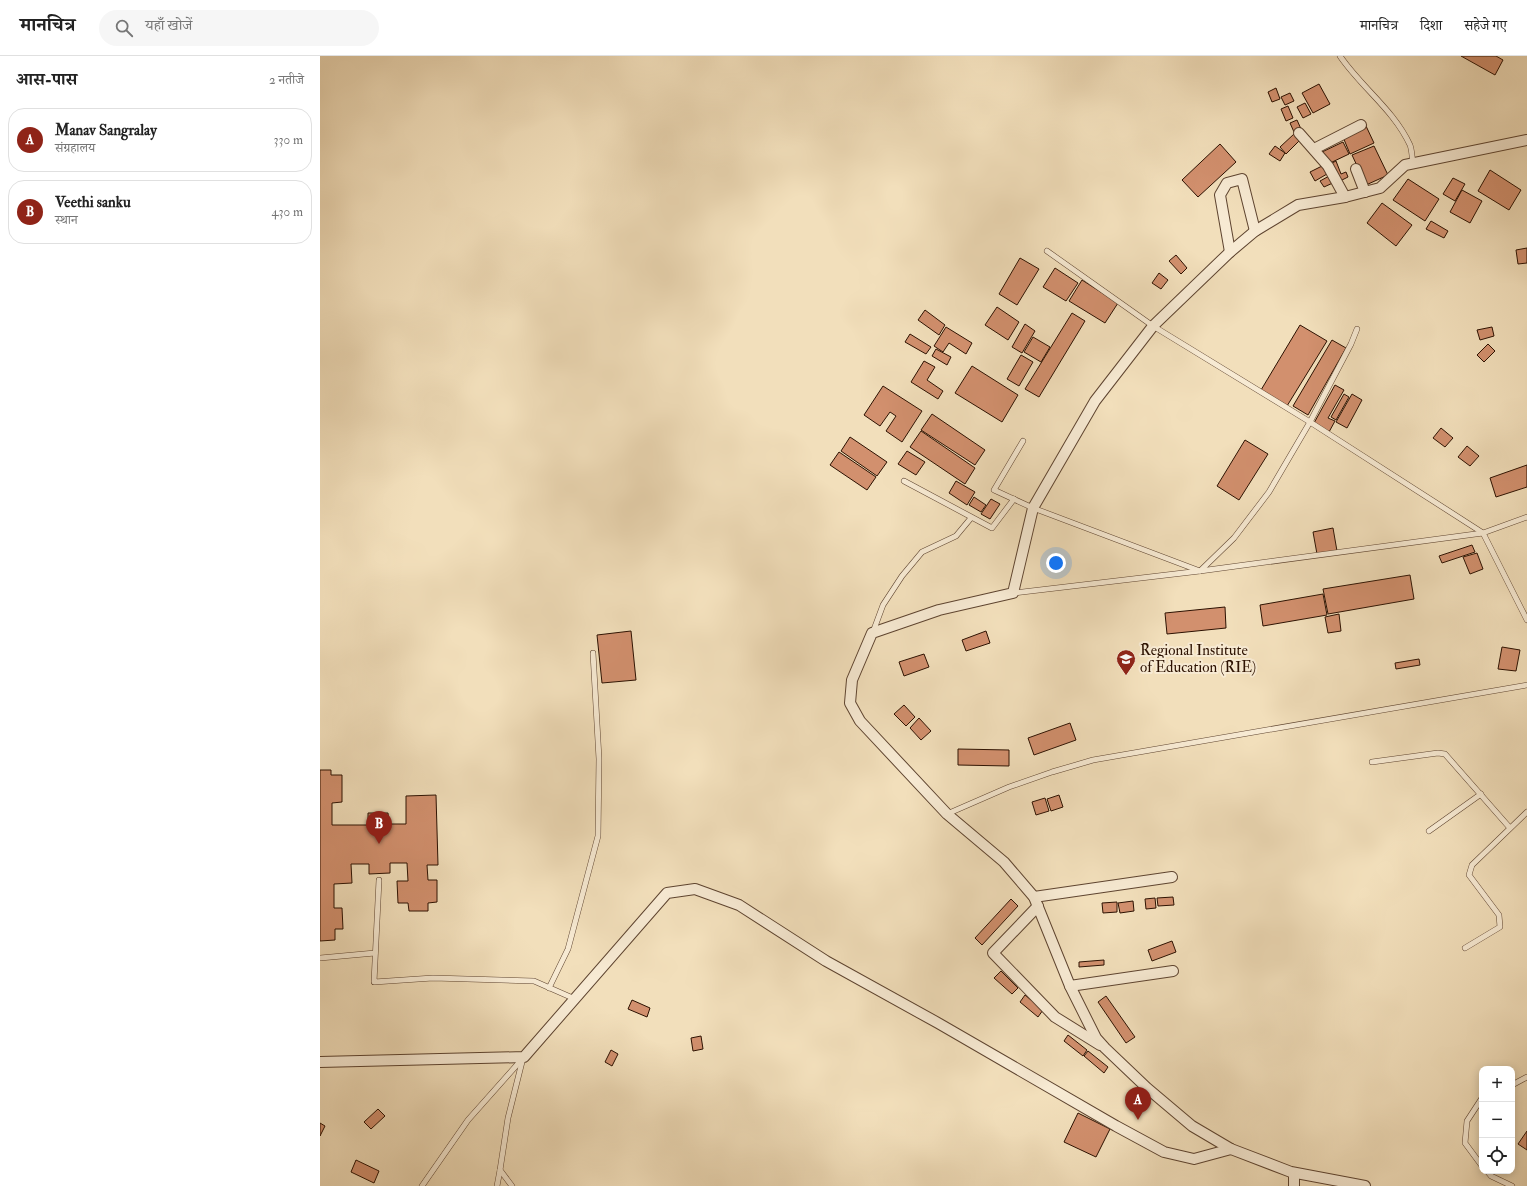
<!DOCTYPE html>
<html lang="hi">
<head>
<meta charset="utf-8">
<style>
  :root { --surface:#fff; --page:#f6f6f6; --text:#222; --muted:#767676; --line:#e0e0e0; --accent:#8f2418 }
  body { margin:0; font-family:"IM FELL Double Pica","Noto Serif Devanagari",serif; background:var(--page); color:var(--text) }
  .controls { position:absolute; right:12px; bottom:12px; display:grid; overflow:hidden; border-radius:8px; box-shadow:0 2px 10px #0003 }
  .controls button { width:36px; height:36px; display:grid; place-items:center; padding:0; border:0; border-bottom:1px solid var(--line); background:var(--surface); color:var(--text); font:20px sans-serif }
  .you { position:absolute; left:736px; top:507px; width:14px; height:14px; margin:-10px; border:3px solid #fff; border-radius:50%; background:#1a73e8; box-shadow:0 0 0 6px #1a73e833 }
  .badge { display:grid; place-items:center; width:26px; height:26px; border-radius:50%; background:var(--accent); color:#fff; font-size:13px; font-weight:700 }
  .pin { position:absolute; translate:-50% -33px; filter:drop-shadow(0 1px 2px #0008) }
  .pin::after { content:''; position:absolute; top:21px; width:14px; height:12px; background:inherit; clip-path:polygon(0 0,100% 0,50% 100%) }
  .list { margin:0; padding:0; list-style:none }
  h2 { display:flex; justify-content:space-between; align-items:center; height:52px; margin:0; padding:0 16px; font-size:17px }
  h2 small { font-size:13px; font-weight:400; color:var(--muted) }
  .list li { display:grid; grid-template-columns:26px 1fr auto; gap:12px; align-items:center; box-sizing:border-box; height:64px; margin:0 8px 8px; padding:0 8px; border:1px solid var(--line); border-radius:16px }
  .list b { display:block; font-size:15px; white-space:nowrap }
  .list p { margin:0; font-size:13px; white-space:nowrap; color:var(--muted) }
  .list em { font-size:13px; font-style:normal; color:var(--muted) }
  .icon { flex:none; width:22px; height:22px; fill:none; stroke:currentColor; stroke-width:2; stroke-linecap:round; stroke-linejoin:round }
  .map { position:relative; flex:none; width:1207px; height:1130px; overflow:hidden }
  header { display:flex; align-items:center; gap:24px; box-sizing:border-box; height:56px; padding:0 20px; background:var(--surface); border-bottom:1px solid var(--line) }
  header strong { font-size:19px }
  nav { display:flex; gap:22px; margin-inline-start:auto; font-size:14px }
  .search { width:280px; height:36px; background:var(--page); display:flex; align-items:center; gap:10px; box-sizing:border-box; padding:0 14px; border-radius:22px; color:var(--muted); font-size:15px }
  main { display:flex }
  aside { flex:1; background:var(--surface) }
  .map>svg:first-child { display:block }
  .building { fill:#d2906e; stroke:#2c1101 }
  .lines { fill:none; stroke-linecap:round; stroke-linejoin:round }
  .lane-casing { stroke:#5e4430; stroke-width:6 }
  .street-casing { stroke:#5e4430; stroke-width:12 }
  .lane { stroke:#f7ead3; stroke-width:5 }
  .street { stroke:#f7ead3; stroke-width:10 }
  .labels { text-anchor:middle; stroke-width:4; stroke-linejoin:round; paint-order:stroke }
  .poi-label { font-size:15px; fill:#2c1101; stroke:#f7ead3; text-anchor:start }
</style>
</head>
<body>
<header>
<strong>मानचित्र</strong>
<div class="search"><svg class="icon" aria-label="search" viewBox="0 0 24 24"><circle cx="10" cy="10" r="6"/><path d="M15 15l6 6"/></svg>यहाँ खोजें</div>
<nav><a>मानचित्र</a><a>दिशा</a><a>सहेजे गए</a></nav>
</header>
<main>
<aside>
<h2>आस-पास<small>2 नतीजे</small></h2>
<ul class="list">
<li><span class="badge">A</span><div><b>Manav Sangralay</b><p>संग्रहालय</p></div><em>330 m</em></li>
<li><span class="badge">B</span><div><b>Veethi sanku</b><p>स्थान</p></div><em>430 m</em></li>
</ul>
</aside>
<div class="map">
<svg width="1207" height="1130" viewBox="0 0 1207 1130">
  <rect width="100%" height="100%" fill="#f2dfbb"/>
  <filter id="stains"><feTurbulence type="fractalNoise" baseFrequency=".005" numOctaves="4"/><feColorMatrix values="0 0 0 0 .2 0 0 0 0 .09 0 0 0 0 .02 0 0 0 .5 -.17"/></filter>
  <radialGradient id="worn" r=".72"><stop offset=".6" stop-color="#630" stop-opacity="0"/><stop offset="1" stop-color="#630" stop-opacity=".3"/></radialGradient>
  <!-- building -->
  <g class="building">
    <polygon points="1141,0 1176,0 1183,4 1175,19"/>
    <polygon points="999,28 1010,48 993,57 982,37"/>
    <polygon points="956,32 960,43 952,46 948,36"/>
    <polygon points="970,37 974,45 965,49 961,41"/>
    <polygon points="985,47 991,58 983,62 977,51"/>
    <polygon points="968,50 973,62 966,65 961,53"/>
    <polygon points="977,64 981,73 974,76 970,67"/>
    <polygon points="1046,70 1054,87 1030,98 1023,81"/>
    <polygon points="974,78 980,84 966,98 960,91"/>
    <polygon points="1023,86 1029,98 1008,108 1002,96"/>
    <polygon points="900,88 916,106 878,141 862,124"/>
    <polygon points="955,90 965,97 960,105 949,98"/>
    <polygon points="1054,90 1068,119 1046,129 1032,99"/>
    <polygon points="1016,105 1021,118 1026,116 1028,121 1018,126 1010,108"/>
    <polygon points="1002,110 1007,118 995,125 990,116"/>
    <polygon points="1170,114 1201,134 1189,154 1158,135"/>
    <polygon points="1011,119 1015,126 1004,131 1000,125"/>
    <polygon points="1133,122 1145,128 1135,145 1123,138"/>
    <polygon points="1088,123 1119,143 1105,165 1073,144"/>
    <polygon points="1142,134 1162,145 1150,167 1130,156"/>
    <polygon points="1062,147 1092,169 1076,190 1047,167"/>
    <polygon points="1111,165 1128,175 1124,182 1106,173"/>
    <polygon points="1207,192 1207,207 1198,208 1196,194"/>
    <polygon points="856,199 867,212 861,218 849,205"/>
    <polygon points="700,202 719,213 697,249 679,238"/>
    <polygon points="735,212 758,227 746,245 723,231"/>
    <polygon points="839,217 848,224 841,233 832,227"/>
    <polygon points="762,224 798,247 785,267 749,245"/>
    <polygon points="677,251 699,266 688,284 665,269"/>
    <polygon points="605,254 625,269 619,279 598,264"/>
    <polygon points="752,257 765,265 719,341 705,333"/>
    <polygon points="705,268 715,275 702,297 692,291"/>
    <polygon points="980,269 1007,285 967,350 941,334"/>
    <polygon points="626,271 652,287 646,298 629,287 623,296 614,290"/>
    <polygon points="1172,271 1174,280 1160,284 1157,274"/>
    <polygon points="590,278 611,291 606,298 585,286"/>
    <polygon points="713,281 730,291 721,306 704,296"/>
    <polygon points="1012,284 1026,292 988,359 973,350"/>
    <polygon points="1168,288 1175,295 1164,306 1157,299"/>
    <polygon points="616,293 631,301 627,309 612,300"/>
    <polygon points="701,299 713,306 699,330 687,323"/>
    <polygon points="604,305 615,311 607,324 623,335 618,343 591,326"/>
    <polygon points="652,310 698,339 682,366 635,337"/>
    <polygon points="1015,329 1024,334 1008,362 1015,365 1009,376 994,367"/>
    <polygon points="563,330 602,355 582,386 566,375 576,360 570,356 560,370 544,359"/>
    <polygon points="1024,338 1029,341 1016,364 1011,361"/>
    <polygon points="1032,338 1042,344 1027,372 1016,366"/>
    <polygon points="612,358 665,394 655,409 601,374"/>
    <polygon points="1121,372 1133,382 1125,391 1113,382"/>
    <polygon points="601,375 655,412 645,428 590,391"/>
    <polygon points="530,381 567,406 557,420 521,395"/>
    <polygon points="925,384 948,398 919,444 897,430"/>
    <polygon points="1147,390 1159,400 1150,410 1138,401"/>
    <polygon points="587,395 605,406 596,419 578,408"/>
    <polygon points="519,396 556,421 547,434 510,409"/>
    <polygon points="1207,409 1207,431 1176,441 1170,422"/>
    <polygon points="636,425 655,436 647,449 629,437"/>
    <polygon points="654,441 666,449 661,456 649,449"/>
    <polygon points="671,443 680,448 670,463 661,458"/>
    <polygon points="1013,472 1017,495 997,498 993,476"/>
    <polygon points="1152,489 1155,496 1122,507 1119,500"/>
    <polygon points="1157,497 1163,513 1150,518 1143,501"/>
    <polygon points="1090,519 1094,543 1008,558 1003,533"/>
    <polygon points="1003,538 1007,559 943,570 940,549"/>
    <polygon points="905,551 906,572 847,578 845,557"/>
    <polygon points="1019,558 1021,575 1008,577 1005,561"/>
    <polygon points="311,575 316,624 282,627 277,579"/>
    <polygon points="666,575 670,587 646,595 642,584"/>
    <polygon points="1182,591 1200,594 1196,615 1178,613"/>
    <polygon points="604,598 609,611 584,620 579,606"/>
    <polygon points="1099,603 1100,609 1076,613 1075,607"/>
    <polygon points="584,649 595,661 586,670 574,658"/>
    <polygon points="599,662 611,675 601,684 590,672"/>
    <polygon points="750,667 756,684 714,699 708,682"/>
    <polygon points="638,693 689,694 689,710 638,709"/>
    <polygon points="0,714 11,714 11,719 22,719 22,746 12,747 12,769 48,769 48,757 68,757 69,768 86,768 86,740 116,739 118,809 107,809 108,824 117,824 117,846 108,847 108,855 89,855 88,847 78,847 77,825 88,825 87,807 70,807 70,817 49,818 49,808 31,808 32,827 14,828 14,852 22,852 23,873 15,873 15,884 0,885"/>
    <polygon points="739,739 743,751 731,755 727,743"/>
    <polygon points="725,742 729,755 716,759 712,746"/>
    <polygon points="853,841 854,849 838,850 837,842"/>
    <polygon points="835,842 836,852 826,853 825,843"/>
    <polygon points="691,843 698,850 662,889 655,882"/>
    <polygon points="813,845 814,855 800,857 798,847"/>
    <polygon points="797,846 797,856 783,857 782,847"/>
    <polygon points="852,885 856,896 832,905 828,894"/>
    <polygon points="784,904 784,909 759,911 759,906"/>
    <polygon points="681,915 698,932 692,938 674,922"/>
    <polygon points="705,939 723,954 718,961 700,946"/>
    <polygon points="786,940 815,981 806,987 778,946"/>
    <polygon points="312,944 330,952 327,961 308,953"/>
    <polygon points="748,979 767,994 763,1000 744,985"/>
    <polygon points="381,980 383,993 373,995 371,982"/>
    <polygon points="291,994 298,998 292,1010 285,1006"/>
    <polygon points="768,995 788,1011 784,1017 764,1000"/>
    <polygon points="58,1053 65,1060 51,1073 44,1066"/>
    <polygon points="758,1057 790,1073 776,1101 744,1086"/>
    <polygon points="0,1067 5,1070 0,1080"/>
    <polygon points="1207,1075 1207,1094 1198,1088"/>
    <polygon points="36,1104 59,1115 54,1127 31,1116"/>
  </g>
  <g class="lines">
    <!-- lane casing -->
    <g class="lane-casing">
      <g id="lane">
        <path d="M1020,0C1041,31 1074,54 1090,89C1092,94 1092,102 1093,107"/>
        <polyline points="727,195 833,270 990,366 1163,477 1207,564"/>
        <polyline points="703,385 674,434 713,452 880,515 914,482 949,436 990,366 1031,288 1037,273"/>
        <polyline points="584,425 672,472 694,443"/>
        <polyline points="693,537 880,515 1163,477 1207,461"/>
        <polyline points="553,576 563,549 582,520 602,496 636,480 651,462"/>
        <polyline points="1052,706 1118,697 1125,698 1190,772"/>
        <polyline points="627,758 689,731 732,716 773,704 1207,629"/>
        <polyline points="1109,775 1161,738"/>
        <polyline points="59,824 54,926 113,922 214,925 255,943"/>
        <polyline points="1145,892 1180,871 1179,859 1149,819 1152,809 1207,756"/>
        <polyline points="0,902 55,897"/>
        <polyline points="229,932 248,893 278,780 279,703 273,597"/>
        <polyline points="1192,1029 1207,1021"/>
        <polyline points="1162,1042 1147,1065 1145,1087 1162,1110"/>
        <polyline points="1167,1115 1171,1120 1192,1130"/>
        <polyline points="102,1130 148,1064 203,1002"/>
        <polyline points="177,1130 180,1114"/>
        <polyline points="192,1130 180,1114 188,1062 203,1002"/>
      </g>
    </g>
    <!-- street casing -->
    <g class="street-casing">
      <g id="street">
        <polyline points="979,77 1008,110 1025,141"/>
        <polyline points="994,93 1041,69"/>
        <polyline points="1036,113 1045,136"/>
        <polyline points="910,196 900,139 907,127 922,123 935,175"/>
        <polyline points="714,841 852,821"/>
        <polyline points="718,850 673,897 735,961 780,989"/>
        <polyline points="750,930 853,915"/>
        <polyline points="0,1006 204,1001 347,837 375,833 419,849 506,905 618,967 796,1070 844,1096 874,1103 911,1093"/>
        <polyline points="974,1130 974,1117"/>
        <polyline points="1045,1130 971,1116 911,1093 872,1070 827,1032 785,992 776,982 750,930 714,841 684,806 627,758 540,665 530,647 532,624 552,577 619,554 693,537 713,452 775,345 833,270 910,196 935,175 978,149 1025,141 1060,132 1085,109 1207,84"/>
      </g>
    </g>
    <!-- lane -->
    <use href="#lane" class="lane"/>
    <!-- street -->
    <use href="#street" class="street"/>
  </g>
  <!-- icons -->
  <defs>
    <g id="university-pin" transform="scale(1)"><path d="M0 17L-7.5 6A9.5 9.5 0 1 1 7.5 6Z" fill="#8f2418" stroke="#f7ead3"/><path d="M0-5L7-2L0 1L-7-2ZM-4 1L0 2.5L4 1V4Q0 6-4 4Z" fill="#fff"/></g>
  </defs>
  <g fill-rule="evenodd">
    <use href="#university-pin" x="806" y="603"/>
  </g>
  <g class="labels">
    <!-- poi labels -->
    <g class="poi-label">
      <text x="820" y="599">Regional Institute<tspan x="820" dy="17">of Education (RIE)</tspan></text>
    </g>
  </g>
  <rect width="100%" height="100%" filter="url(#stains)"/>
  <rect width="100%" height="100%" fill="url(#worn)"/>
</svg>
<div class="controls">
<button>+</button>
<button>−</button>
<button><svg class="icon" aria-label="locate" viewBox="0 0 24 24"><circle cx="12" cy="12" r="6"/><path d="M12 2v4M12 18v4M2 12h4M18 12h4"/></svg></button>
</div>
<div class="you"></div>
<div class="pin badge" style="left:818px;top:1064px">A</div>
<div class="pin badge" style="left:59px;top:788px">B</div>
</div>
</main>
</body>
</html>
